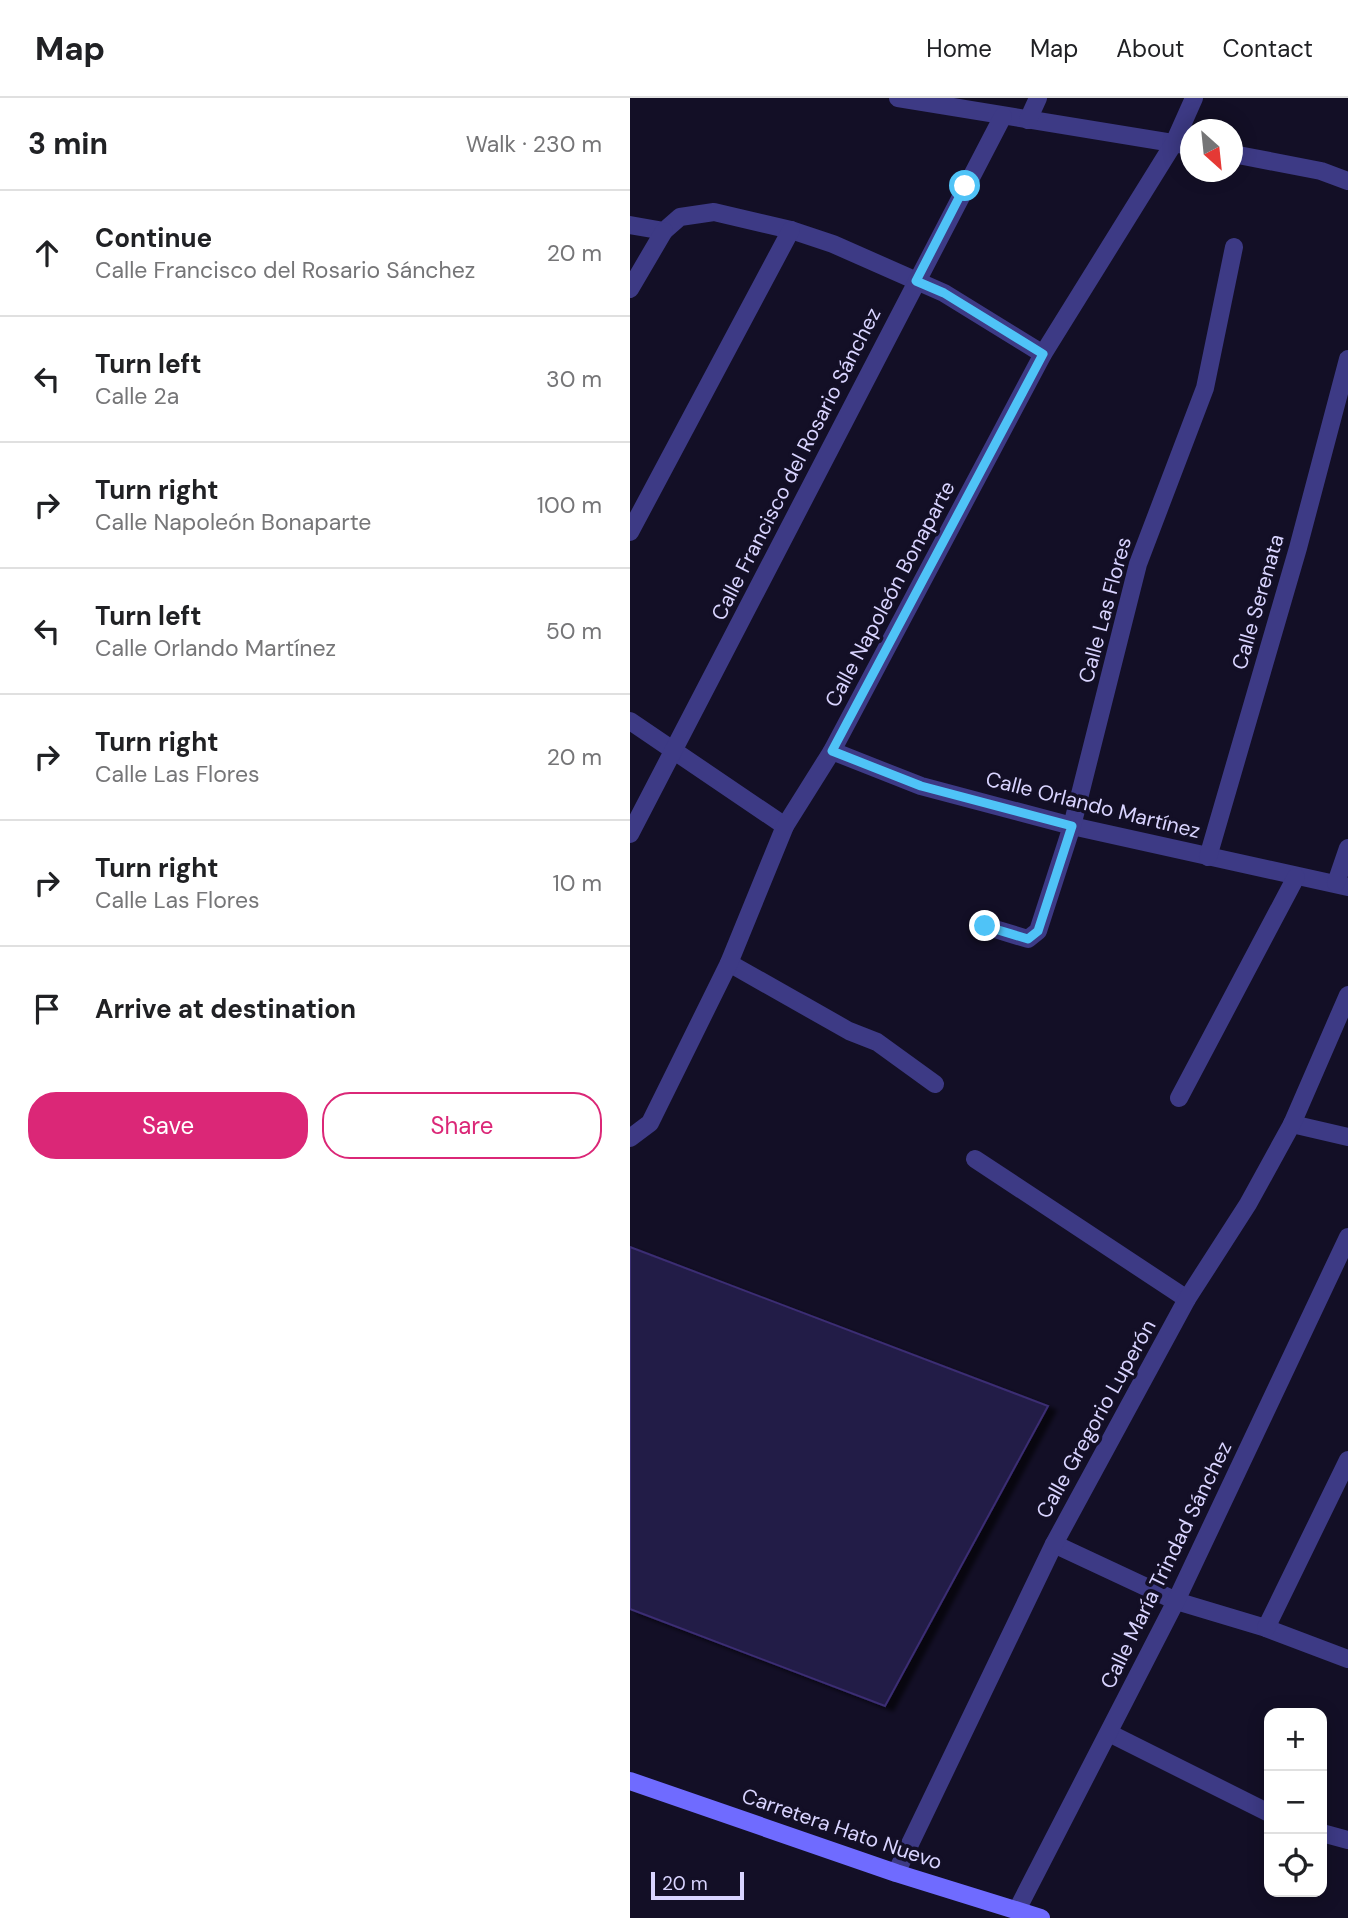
<!DOCTYPE html>
<html lang="en">
<head>
<meta charset="utf-8">
<style>
  :root { --surface:#fff; --page:#f2f2f2; --text:#202124; --muted:#757577; --line:#e0e0e0; --accent:#db2777 }
  body { margin:0; font-family:"DM Sans",sans-serif; background:var(--page); color:var(--text) }
  .controls { position:absolute; right:21px; bottom:21px; display:grid; overflow:hidden; border-radius:14px; box-shadow:0 4px 18px #0003 }
  .controls button { width:63px; height:63px; display:grid; place-items:center; padding:0; border:0; border-bottom:2px solid var(--line); background:var(--surface); color:var(--text); font:35px sans-serif }
  .compass { position:absolute; left:550px; top:21px; width:63px; height:63px; border-radius:50%; background:var(--surface); box-shadow:0 4px 18px #0003; rotate:153deg }
  .scale { position:absolute; left:21px; bottom:18px; width:93px; box-sizing:border-box; padding-left:7px; border:4px solid #d9d4ff; border-top:0; font-size:19px; line-height:24px; white-space:nowrap; color:#d9d4ff; -webkit-text-stroke:5px #130f26; paint-order:stroke }
  .stop { position:absolute; width:21px; height:21px; margin:-16px; border:5px solid #4fc3f7; border-radius:50%; background:#fff }
  .stop.end { background:#4fc3f7; border-color:#fff; box-shadow:0 2px 7px #0008 }
  .list { margin:0; padding:0; list-style:none }
  h2 { display:flex; justify-content:space-between; align-items:center; height:91px; margin:0; padding:0 28px; font-size:30px }
  h2 small { font-size:23px; font-weight:400; color:var(--muted) }
  .list li { display:grid; grid-template-columns:46px 1fr auto; gap:21px; align-items:center; box-sizing:border-box; height:126px; padding:0 28px; border-top:2px solid var(--line) }
  .list b { display:block; font-size:26px; white-space:nowrap }
  .list p { margin:0; font-size:23px; white-space:nowrap; color:var(--muted) }
  .list em { font-size:23px; font-style:normal; color:var(--muted) }
  .actions { display:flex; gap:14px; padding:21px 28px }
  .actions a { flex:1; padding:16px 0; border:2px solid var(--accent); border-radius:28px; text-align:center; font-size:24px; color:var(--accent) }
  .actions .main { background:var(--accent); color:#fff }
  .icon { flex:none; width:38px; height:38px; fill:none; stroke:currentColor; stroke-width:2; stroke-linecap:round; stroke-linejoin:round }
  .map { position:relative; flex:none; width:718px; height:1820px; overflow:hidden }
  header { display:flex; align-items:center; gap:42px; box-sizing:border-box; height:98px; padding:0 35px; background:var(--surface); border-bottom:2px solid var(--line) }
  header strong { font-size:33px }
  nav { display:flex; gap:38px; margin-inline-start:auto; font-size:24px }
  main { display:flex }
  aside { flex:1; background:var(--surface) }
  .map>svg:first-child { display:block }
  .building { fill:#241b47; stroke:#3b2d73; stroke-width:2; filter:url(#shadow) }
  .lines { fill:none; stroke-linecap:round; stroke-linejoin:round }
  .minor { stroke:#3d3a85; stroke-width:18 }
  .secondary { stroke:#6f6bff; stroke-width:18 }
  .route { stroke:#4fc3f7; stroke-width:9 }
  .labels { text-anchor:middle; stroke-width:7; stroke-linejoin:round; paint-order:stroke }
  .street-label { font-size:21px; fill:#d9d4ff; stroke:#130f26 }
</style>
</head>
<body>
<header>
<strong>Map</strong>
<nav><a>Home</a><a>Map</a><a>About</a><a>Contact</a></nav>
</header>
<main>
<aside>
<h2>3 min<small>Walk · 230 m</small></h2>
<ul class="list">
<li><svg class="icon" aria-label="ahead" viewBox="0 0 24 24"><path d="M12 20V5M6 11l6-6 6 6"/></svg><div><b>Continue</b><p>Calle Francisco del Rosario Sánchez</p></div><em>20 m</em></li>
<li><svg class="icon" aria-label="left" viewBox="0 0 24 24"><path d="M17 20v-9H6M10 6l-5 5 5 5"/></svg><div><b>Turn left</b><p>Calle 2a</p></div><em>30 m</em></li>
<li><svg class="icon" aria-label="right" viewBox="0 0 24 24"><path d="M7 20v-9h11M14 6l5 5-5 5"/></svg><div><b>Turn right</b><p>Calle Napoleón Bonaparte</p></div><em>100 m</em></li>
<li><svg class="icon" aria-label="left" viewBox="0 0 24 24"><path d="M17 20v-9H6M10 6l-5 5 5 5"/></svg><div><b>Turn left</b><p>Calle Orlando Martínez</p></div><em>50 m</em></li>
<li><svg class="icon" aria-label="right" viewBox="0 0 24 24"><path d="M7 20v-9h11M14 6l5 5-5 5"/></svg><div><b>Turn right</b><p>Calle Las Flores</p></div><em>20 m</em></li>
<li><svg class="icon" aria-label="right" viewBox="0 0 24 24"><path d="M7 20v-9h11M14 6l5 5-5 5"/></svg><div><b>Turn right</b><p>Calle Las Flores</p></div><em>10 m</em></li>
<li><svg class="icon" aria-label="arrive" viewBox="0 0 24 24"><path d="M6 21V4h12l-3 4 3 4H6"/></svg><div><b>Arrive at destination</b></div></li>
</ul>
<div class="actions"><a class="main">Save</a><a>Share</a></div>
</aside>
<div class="map">
<svg width="718" height="1820" viewBox="0 0 718 1820">
  <defs>
    <filter id="shadow"><feDropShadow dx="8" dy="4.5" stdDeviation="2" flood-color="#0009"/></filter>
  </defs>
  <rect width="100%" height="100%" fill="#130f26"/>
  <!-- building -->
  <polygon class="building" points="0,1149 418,1308 255,1608 0,1511"/>
  <g class="lines">
    <!-- minor -->
    <g class="minor">
      <polyline points="268,0 561,48"/>
      <polyline points="398,22 408,0"/>
      <polyline points="603,56 691,73 718,83"/>
      <polyline points="0,127 34,133 50,119 84,114 161,132 203,146 314,195 413,256"/>
      <polyline points="0,191 34,133"/>
      <polyline points="0,434 161,132"/>
      <polyline points="0,623 155,728"/>
      <polyline points="202,653 291,688 442,728 718,789"/>
      <polyline points="0,736 373,18"/>
      <polyline points="578,759 668,450 718,261"/>
      <polyline points="706,785 718,750"/>
      <polyline points="355,828 398,841 408,833 442,728 508,466 575,290 604,149"/>
      <polyline points="99,865 219,933 247,944 305,986"/>
      <polyline points="549,1000 666,779"/>
      <polyline points="662,1026 718,1039"/>
      <polyline points="0,1040 20,1025 99,865 155,728 202,653 413,256 544,45 564,0"/>
      <polyline points="345,1061 557,1201"/>
      <polyline points="424,1446 546,1503 636,1530 718,1561"/>
      <polyline points="636,1530 718,1362"/>
      <polyline points="479,1635 639,1715"/>
      <polyline points="692,1735 718,1742"/>
      <polyline points="266,1775 424,1446 557,1201 618,1106 662,1026 718,897"/>
      <polyline points="387,1812 546,1503 718,1139"/>
    </g>
    <!-- secondary -->
    <polyline class="secondary" points="0,1683 266,1775 411,1820"/>
  </g>
  <g class="lines">
    <!-- route -->
    <polyline class="route" points="335,88 286,183 314,195 413,256 202,653 291,688 442,728 408,833 398,841 355,828"/>
  </g>
  <g class="labels">
    <!-- street labels -->
    <g class="street-label">
      <text transform="translate(166 366) rotate(-63)" y="7">Calle Francisco del Rosario Sánchez</text>
      <text transform="translate(260 496) rotate(-62)" y="7">Calle Napoleón Bonaparte</text>
      <text transform="translate(628 504) rotate(-74)" y="7">Calle Serenata</text>
      <text transform="translate(475 512) rotate(-75)" y="7">Calle Las Flores</text>
      <text transform="translate(463 707) rotate(14)" y="7">Calle Orlando Martínez</text>
      <text transform="translate(466 1321) rotate(-61)" y="7">Calle Gregorio Luperón</text>
      <text transform="translate(536 1467) rotate(-64)" y="7">Calle María Trindad Sánchez</text>
      <text transform="translate(212 1731) rotate(19)" y="7">Carretera Hato Nuevo</text>
    </g>
  </g>
</svg>
<div class="controls">
<button>+</button>
<button>−</button>
<button><svg class="icon" aria-label="locate" viewBox="0 0 24 24"><circle cx="12" cy="12" r="6"/><path d="M12 2v4M12 18v4M2 12h4M18 12h4"/></svg></button>
</div>
<svg class="compass" viewBox="-18 -18 36 36"><path d="M0-13l5 13h-10z" fill="#e53935"/><path d="M0 13l5-13h-10z" fill="#757577"/></svg>
<div class="scale">20 m</div>
<div class="stop" style="left:335px;top:88px"></div>
<div class="stop end" style="left:355px;top:828px"></div>
</div>
</main>
</body>
</html>
